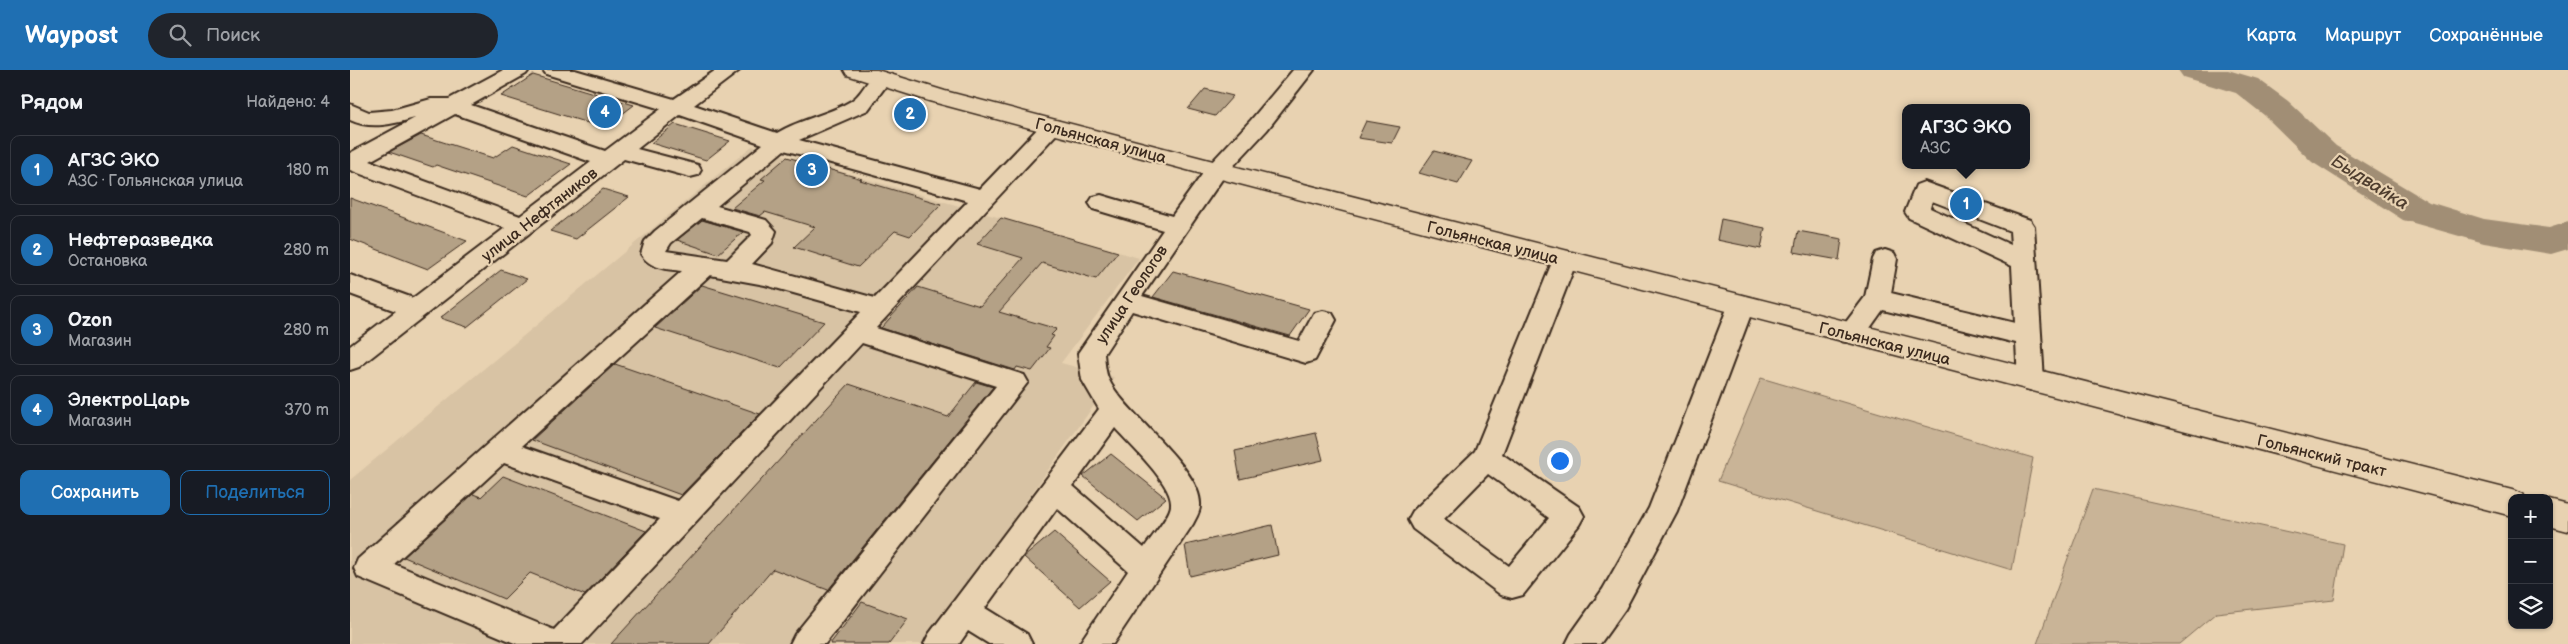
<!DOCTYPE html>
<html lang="ru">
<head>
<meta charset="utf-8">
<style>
  :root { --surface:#171b24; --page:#20242c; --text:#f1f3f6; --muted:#9ea1a6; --line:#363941; --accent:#1f6fb2 }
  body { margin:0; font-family:"Balsamiq Sans",sans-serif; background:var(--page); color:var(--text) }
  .controls { position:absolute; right:15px; bottom:15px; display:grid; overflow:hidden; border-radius:10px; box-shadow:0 1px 4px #0004 }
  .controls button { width:45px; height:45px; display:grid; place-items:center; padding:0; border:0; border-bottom:1px solid var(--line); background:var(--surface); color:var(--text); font:25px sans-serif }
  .you { position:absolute; left:1209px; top:390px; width:18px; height:18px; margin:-12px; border:4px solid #fff; border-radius:50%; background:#1a73e8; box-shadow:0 0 0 8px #1a73e833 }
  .badge { display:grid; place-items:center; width:32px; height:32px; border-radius:50%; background:var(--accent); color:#fff; font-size:16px; font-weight:700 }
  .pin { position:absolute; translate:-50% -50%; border:2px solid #fff; box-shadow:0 1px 5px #0006 }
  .popup { position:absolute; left:1552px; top:34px; width:128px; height:65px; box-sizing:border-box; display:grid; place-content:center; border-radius:10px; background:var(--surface); filter:drop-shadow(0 1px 4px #0005); font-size:16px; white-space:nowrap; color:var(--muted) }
  .popup b { font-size:19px; color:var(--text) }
  .popup::after { content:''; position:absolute; left:50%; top:100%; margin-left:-10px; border:10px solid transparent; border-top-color:var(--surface) }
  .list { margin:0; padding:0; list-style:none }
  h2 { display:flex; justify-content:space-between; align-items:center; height:65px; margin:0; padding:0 20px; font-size:21px }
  h2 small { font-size:16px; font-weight:400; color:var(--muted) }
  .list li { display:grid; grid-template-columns:32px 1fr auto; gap:15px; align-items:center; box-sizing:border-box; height:70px; margin:0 10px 10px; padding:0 10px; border:1px solid var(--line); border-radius:10px }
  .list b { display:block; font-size:19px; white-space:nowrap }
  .list p { margin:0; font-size:16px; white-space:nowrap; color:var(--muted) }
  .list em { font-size:16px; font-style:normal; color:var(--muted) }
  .actions { display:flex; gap:10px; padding:15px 20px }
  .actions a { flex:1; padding:11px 0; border:1px solid var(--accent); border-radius:10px; text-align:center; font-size:18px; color:var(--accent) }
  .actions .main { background:var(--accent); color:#fff }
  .icon { flex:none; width:28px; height:28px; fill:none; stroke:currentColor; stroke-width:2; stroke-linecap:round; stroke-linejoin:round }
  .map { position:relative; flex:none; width:2218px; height:574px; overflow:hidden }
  header { display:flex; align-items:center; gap:30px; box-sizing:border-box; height:70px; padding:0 25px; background:var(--accent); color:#fff }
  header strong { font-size:24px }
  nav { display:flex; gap:28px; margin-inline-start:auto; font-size:18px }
  .search { width:350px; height:45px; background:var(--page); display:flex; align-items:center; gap:12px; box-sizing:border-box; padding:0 18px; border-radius:28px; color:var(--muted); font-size:19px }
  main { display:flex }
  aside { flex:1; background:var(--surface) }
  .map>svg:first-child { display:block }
  .built { fill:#d8c3a4 }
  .green { fill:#c9b497; stroke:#826f5a }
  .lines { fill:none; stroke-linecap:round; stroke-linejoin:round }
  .river { fill:#a18e75; fill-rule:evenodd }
  .building { fill:#b4a186; stroke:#3b2a1e }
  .minor-casing { stroke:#3b2a1e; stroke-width:4 }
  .major-casing { stroke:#3b2a1e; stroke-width:3 }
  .minor { fill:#e8d2b1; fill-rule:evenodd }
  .major { fill:#e8d2b1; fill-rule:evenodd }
  .labels { text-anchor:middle; stroke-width:4.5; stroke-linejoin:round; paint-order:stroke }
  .street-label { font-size:16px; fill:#3b2a1e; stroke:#e8d2b1 }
  .water-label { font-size:18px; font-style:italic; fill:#4f3e2f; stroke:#e8d2b1 }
</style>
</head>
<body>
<header>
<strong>Waypost</strong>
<div class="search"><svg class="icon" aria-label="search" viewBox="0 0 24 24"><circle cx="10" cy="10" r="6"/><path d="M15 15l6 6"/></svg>Поиск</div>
<nav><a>Карта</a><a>Маршрут</a><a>Сохранённые</a></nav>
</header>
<main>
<aside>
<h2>Рядом<small>Найдено: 4</small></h2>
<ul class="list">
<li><span class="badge">1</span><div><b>АГЗС ЭКО</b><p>АЗС · Гольянская улица</p></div><em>180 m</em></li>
<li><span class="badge">2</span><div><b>Нефтеразведка</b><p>Остановка</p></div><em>280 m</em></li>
<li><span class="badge">3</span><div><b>Ozon</b><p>Магазин</p></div><em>280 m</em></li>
<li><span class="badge">4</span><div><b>ЭлектроЦарь</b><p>Магазин</p></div><em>370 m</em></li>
</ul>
<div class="actions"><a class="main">Сохранить</a><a>Поделиться</a></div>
</aside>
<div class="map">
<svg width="2218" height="574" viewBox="0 0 2218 574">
  <rect width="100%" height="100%" fill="#e8d2b1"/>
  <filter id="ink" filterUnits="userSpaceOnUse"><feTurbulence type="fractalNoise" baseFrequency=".02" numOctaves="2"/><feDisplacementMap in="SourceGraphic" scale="10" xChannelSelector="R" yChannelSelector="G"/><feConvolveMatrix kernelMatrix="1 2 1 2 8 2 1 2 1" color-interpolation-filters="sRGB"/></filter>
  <g filter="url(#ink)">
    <!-- built -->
    <polygon class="built" points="402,76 789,188 711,293 764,307 575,574 0,574 0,410"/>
    <!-- green -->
    <g class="green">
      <polygon points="1411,308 1683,388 1662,500 1368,411"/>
      <polygon points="1743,419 1993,474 1984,530 1866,543 1829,574 1687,574"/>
    </g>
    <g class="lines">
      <!-- river -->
      <polygon class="river" points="1828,0 1878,0 1908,9 1938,31 1986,76 2079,132 2134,149 2199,158 2218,152 2218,179 2201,184 2134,173 2053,150 1962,92 1914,45 1886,23 1833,7"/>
    </g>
    <!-- building -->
    <g class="building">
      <polygon points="183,5 284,35 254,58 151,26"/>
      <polygon points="855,19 883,26 865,46 838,39"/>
      <polygon points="1016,51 1050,57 1042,73 1008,68"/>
      <polygon points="325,54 380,71 356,90 301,73"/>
      <polygon points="71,65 143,88 163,75 221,94 178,126 86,95 83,97 39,82"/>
      <polygon points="1084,81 1122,91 1108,114 1069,103"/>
      <polygon points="437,87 512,109 510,110 591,134 560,166 545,161 508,197 444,177 465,157 415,142 410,146 382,138 415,110 411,109"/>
      <polygon points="253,119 279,127 226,169 200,161"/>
      <polygon points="0,128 117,171 78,199 0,169"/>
      <polygon points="651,148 768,182 746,209 692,193 649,242 707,259 701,265 704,266 696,277 700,278 682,301 667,297 665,300 531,258 568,217 630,236 673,188 627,174"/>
      <polygon points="1371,149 1415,158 1411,179 1367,170"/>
      <polygon points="352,150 393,162 368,184 327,170"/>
      <polygon points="1448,161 1492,169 1489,190 1444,182"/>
      <polygon points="151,200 177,209 117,257 90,248"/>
      <polygon points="823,201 959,239 940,266 803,227"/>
      <polygon points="352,215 474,252 430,298 305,258"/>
      <polygon points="265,294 410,344 331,425 182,370"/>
      <polygon points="626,312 643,317 478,520 423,499 359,574 261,574 499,314 598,347"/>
      <polygon points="966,363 973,390 890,409 885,381"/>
      <polygon points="761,384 816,428 788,451 733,406"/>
      <polygon points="153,406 296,461 235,525 180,503 154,529 54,487 123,424 131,427"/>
      <polygon points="922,455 928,485 840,506 835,475"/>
      <polygon points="704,462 760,511 730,537 674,487"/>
      <polygon points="512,532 558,549 539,574 480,574"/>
    </g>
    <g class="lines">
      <!-- minor casing -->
      <g class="minor-casing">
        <g id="minor">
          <path d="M153,0H179L176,4L121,35L255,81L311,39L196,4L193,0H225L324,29L366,0H390L344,35L427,63C450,49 478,45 501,31C516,22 517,0 538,5L541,9L518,40L449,70L630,119L694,52L702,50L710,52L713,57L526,258L674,305L678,312L475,574H440L445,564L646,316L512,273L232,574H167L8,507L4,498L8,489L332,201C317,199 300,199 291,184L295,171L305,161L413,74L330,45L287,79L348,95L351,100L348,105L340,107L274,89L9,297L0,300V276L46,241L0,224V205L63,228L155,158L0,100V83L65,48C43,54 21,60 0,50V34L19,42L42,40L81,29H99ZM105,44L241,92L170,146L20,91ZM434,80L618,131L525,228L402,194L422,173L426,161L416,150L367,136ZM352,148L400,162L402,165L377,190L316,181L321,173ZM360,205L415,215L511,242L328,431L172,376ZM154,393L310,449L204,560L44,494Z"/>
          <path d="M943,0H964L917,60L875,105L792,226L949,271L964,243L973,241L982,243L986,250L965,290L956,293L782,241L754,284C755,292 755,302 759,310C775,344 853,399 850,436C850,442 846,448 843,454L763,574H729L778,501L707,438L635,538L677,564L682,574H639L618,561L609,574H574L579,564L749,339L732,310L728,283L813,160L743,139L739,133L743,127L751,125L822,146L859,95L901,50ZM765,358C779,374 823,414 821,435C821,445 800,469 794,478L723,416Z"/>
          <path d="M1574,112L1680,150L1684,156L1694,310L1690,317L1681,320L1672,317L1668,310L1666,273L1533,240C1521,255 1512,277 1491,271L1487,264L1515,227L1523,189L1526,183L1535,180L1544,183L1547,189L1541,223L1665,253L1662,196L1559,148L1555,142L1566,115ZM1582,131L1660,161L1661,175L1580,138Z"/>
          <path d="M1215,181L1224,184L1227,190L1152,384L1229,437L1234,446L1229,455L1173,525L1162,528L1151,525L1063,459L1058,450L1063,441L1125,381L1203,190L1206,184ZM1138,404L1199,448L1159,496L1094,449Z"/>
          <polygon points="1391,227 1400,230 1404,236 1327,441 1275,539 1250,574 1216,574 1221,564 1253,519 1299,438 1378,236 1382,230"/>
        </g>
      </g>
      <!-- major casing -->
      <g class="major-casing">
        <g id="major">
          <polygon points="494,0 527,0 595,21 867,92 2162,420 2173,424 2175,428 2162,428 2162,446 867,108 579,31 497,5"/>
          <polygon points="2199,430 2218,435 2218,461 2199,456"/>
        </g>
      </g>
      <!-- minor -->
      <use href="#minor" class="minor"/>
      <!-- major -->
      <use href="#major" class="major"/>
    </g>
  </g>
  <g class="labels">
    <!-- street labels -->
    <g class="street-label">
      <text transform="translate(751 70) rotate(15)" y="6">Гольянская улица</text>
      <text transform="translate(189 144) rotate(-38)" y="6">улица Нефтяников</text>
      <text transform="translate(1143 172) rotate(14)" y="6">Гольянская улица</text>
      <text transform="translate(781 224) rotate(-56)" y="6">улица Геологов</text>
      <text transform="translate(1535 273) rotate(14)" y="6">Гольянская улица</text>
      <text transform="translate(1972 385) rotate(14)" y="6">Гольянский тракт</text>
    </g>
    <!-- water labels -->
    <g class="water-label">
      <text transform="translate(2020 112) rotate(32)" y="6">Быдвайка</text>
    </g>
  </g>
</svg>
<div class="controls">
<button>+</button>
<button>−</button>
<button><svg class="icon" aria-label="layers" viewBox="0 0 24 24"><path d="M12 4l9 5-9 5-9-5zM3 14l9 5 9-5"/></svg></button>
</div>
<div class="you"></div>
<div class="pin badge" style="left:1616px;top:134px">1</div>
<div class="popup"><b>АГЗС ЭКО</b>АЗС</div>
<div class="pin badge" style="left:560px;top:44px">2</div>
<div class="pin badge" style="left:462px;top:100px">3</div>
<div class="pin badge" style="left:255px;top:42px">4</div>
</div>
</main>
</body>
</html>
